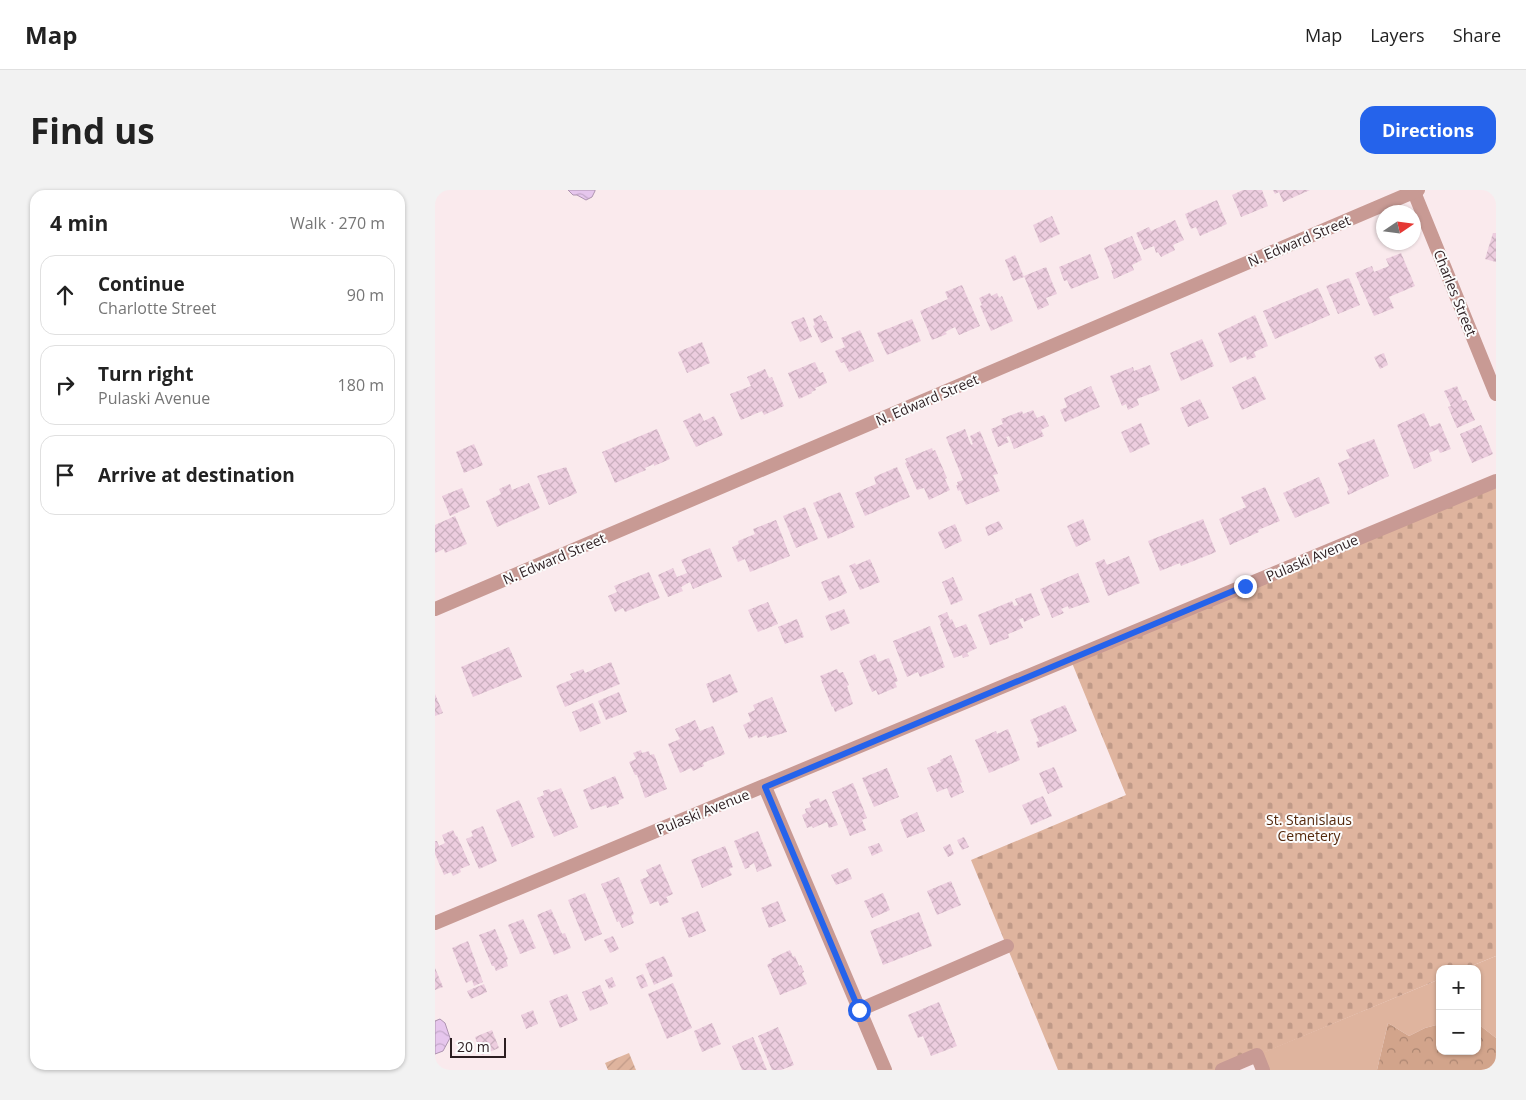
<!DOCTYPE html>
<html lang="en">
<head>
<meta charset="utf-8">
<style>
  :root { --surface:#fff; --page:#f2f2f2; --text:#222; --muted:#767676; --line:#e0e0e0; --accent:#2563eb }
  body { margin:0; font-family:"Open Sans",sans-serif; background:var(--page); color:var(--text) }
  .controls { position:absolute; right:15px; bottom:15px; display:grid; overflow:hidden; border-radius:10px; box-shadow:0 1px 4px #0004 }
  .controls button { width:45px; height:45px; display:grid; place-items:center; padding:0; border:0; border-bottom:1px solid var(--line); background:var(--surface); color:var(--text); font:25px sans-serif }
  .compass { position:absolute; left:941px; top:15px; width:45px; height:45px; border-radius:50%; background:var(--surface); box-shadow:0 1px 4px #0004; rotate:77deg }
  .scale { position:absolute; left:15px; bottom:12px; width:56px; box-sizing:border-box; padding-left:5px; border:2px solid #2c1e21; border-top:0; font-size:14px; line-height:18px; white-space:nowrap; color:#2c1e21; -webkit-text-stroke:4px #fcfcfc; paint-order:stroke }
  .stop { position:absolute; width:15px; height:15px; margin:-11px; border:4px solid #2563eb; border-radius:50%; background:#fff }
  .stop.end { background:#2563eb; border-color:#fff; box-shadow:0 1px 5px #0008 }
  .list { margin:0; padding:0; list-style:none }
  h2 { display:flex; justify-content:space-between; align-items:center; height:65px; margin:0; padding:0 20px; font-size:21px }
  h2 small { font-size:16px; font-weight:400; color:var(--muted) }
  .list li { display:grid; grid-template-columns:32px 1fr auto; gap:15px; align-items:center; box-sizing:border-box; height:80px; margin:0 10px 10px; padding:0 10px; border:1px solid var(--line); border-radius:15px }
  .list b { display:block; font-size:19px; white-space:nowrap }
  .list p { margin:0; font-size:16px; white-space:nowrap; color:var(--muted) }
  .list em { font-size:16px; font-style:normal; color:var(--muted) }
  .icon { flex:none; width:28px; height:28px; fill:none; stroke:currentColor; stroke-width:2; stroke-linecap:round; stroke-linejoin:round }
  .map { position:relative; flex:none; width:1061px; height:880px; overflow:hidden; border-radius:15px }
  header { display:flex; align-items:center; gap:30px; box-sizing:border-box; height:70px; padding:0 25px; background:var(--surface); border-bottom:1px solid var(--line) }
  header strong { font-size:24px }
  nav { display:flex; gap:28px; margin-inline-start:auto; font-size:18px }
  .intro { display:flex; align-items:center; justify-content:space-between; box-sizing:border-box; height:120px; padding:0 30px }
  h1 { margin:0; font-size:35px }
  .button { padding:12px 22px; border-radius:15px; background:var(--accent); color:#fff; font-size:18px; font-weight:700 }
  main { display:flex; gap:30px; padding:0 30px }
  aside { flex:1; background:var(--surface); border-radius:15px; box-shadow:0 1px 4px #0004 }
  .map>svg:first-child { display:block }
  .grass { fill:#dfb49e }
  .forest { fill:url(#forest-crowns) }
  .cemetery { fill:url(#cemetery-stones) }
  .garden { fill:url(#garden-furrows) }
  .water { fill:url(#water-waves); stroke:#ae94b0 }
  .building { fill:url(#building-cross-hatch) }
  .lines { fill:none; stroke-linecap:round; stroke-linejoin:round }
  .minor { stroke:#c89a94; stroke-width:14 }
  .route { stroke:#2563eb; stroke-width:6 }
  .labels { text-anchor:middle; stroke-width:4; stroke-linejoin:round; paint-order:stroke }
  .street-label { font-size:14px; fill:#2c1e21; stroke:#fcfcfc }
  .park-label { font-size:14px; fill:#54280c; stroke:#fcfcfc }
</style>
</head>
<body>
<header>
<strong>Map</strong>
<nav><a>Map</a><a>Layers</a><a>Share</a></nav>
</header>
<div class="intro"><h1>Find us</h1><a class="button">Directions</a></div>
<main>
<aside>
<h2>4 min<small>Walk · 270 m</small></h2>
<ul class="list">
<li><svg class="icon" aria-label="ahead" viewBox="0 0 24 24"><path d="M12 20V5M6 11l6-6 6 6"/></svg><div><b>Continue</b><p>Charlotte Street</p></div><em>90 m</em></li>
<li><svg class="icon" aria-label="right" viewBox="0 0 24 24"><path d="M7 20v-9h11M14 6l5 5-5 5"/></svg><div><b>Turn right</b><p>Pulaski Avenue</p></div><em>180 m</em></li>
<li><svg class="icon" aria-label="arrive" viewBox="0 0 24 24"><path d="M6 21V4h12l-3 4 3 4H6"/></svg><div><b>Arrive at destination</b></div></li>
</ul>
</aside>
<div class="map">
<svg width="1061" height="880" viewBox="0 0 1061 880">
  <defs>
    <pattern id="forest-crowns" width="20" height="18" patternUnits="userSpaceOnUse" patternTransform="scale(1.25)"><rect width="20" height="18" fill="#d2a48b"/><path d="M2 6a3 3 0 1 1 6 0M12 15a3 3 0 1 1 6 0" fill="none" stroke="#ab8571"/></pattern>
    <pattern id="cemetery-stones" width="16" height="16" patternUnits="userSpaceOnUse" patternTransform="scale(1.25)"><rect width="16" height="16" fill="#dfb49e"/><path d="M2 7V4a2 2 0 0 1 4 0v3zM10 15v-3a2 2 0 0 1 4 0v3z" fill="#c09a88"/></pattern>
    <pattern id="garden-furrows" width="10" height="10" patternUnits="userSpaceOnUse" patternTransform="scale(1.25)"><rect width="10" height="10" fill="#dfb49e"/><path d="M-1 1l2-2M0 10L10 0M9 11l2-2" fill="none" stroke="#c09a88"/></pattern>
    <pattern id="water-waves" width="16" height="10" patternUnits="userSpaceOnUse" patternTransform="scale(1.25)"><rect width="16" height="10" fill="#e6c6ed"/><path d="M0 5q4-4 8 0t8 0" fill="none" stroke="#c5aacb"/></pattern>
    <pattern id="building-cross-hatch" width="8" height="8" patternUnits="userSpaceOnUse" patternTransform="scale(1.25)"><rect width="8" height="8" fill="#edcddf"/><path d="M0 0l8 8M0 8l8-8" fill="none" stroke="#cbb0bf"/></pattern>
  </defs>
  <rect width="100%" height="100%" fill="#faeaed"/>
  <!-- grass -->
  <g class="grass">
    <polygon points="1061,766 1061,848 1047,837 1042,836 1042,779 1029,779"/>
    <polygon points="1005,789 1005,834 990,838 974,846 953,833 942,880 828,880 822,865"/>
  </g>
  <!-- forest -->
  <polygon class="forest" points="953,833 974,846 990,838 1005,834 1005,861 1042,861 1042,836 1047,837 1061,848 1061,880 942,880"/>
  <!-- cemetery -->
  <polygon class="cemetery" points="1061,291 1061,766 1029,779 1005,779 1005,789 787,880 623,880 536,670 691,605 635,468"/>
  <!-- garden -->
  <polygon class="garden" points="194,863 201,880 173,880 170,873"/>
  <!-- water -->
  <g class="water">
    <polygon points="133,0 160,0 160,1 157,7 151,10 142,5 138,5"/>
    <polygon points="5,829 10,833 15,848 8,861 0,864 0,831"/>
  </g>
  <!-- building -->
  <g class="building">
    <polygon points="808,0 827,0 833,16 806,27 797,5"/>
    <polygon points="838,0 875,0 848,12 844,2 840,4"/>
    <polygon points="782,10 792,34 765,46 761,37 756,39 750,24"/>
    <polygon points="617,26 625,44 605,53 598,35"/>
    <polygon points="740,30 749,50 738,55 740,60 726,67 723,62 721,63 719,56 709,60 701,43 714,37 716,41"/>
    <polygon points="1058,43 1061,43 1061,72 1050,69"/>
    <polygon points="697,46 707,70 697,75 699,80 679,89 676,80 678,80 669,58"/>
    <polygon points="966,63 980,96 954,107 959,118 939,126 920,83 937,76 939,82 954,76 951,69"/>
    <polygon points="655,64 664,88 636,99 632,90 629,91 624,77"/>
    <polygon points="580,65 589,87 578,91 570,70"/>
    <polygon points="611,77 622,104 611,108 614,115 603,120 589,86"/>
    <polygon points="914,88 925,115 903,124 891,96"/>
    <polygon points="527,95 545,136 524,145 520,137 510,142 512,144 497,150 485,121 513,109 510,102"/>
    <polygon points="883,98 895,125 840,149 828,121"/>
    <polygon points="555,103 556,106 562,103 564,108 567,106 578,131 556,141 545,116 547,115 544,108"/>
    <polygon points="386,125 389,131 391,131 398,148 386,153 378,136 380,135 378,129"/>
    <polygon points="820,125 833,156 819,162 821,167 812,170 811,166 795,173 783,143"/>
    <polygon points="369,127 377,147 365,152 356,132"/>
    <polygon points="477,129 486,151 452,165 442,143"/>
    <polygon points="425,140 439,171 414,182 409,172 406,173 400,161 410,157 406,148"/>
    <polygon points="767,149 779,176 746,191 735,163"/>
    <polygon points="267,152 275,173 252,183 243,162"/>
    <polygon points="949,163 953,175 945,179 939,167"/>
    <polygon points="380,172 385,183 388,182 392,193 380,198 381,200 376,202 377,203 364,209 353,183"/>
    <polygon points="715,175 725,200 702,209 704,215 693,220 691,214 687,216 675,186 698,177 699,181"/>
    <polygon points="330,179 334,188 337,187 349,216 329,225 327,221 306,230 295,204 316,196 312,187"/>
    <polygon points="820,186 831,209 807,220 797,197"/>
    <polygon points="656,196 665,217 630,232 625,220 632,217 629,208"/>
    <polygon points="1022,196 1028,211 1031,210 1040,230 1022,238 1013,217 1016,216 1009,201"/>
    <polygon points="765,209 774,228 753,237 745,218"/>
    <polygon points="598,220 602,228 609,225 614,236 606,240 609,246 579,259 574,246 571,247 574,252 563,257 556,239 568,234 566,229 587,221 588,224"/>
    <polygon points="265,223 269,231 279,226 288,245 261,257 248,231"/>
    <polygon points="989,223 995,237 1005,233 1016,259 1005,263 1003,259 994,263 997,271 979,279 962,235"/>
    <polygon points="706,233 715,254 695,263 686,242"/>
    <polygon points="1046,235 1058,264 1037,273 1025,244"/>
    <polygon points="222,239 235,269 219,276 219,274 210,278 211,280 180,293 167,262"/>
    <polygon points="530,239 536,255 538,254 535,246 545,241 563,284 558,285 565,301 531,315 525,300 523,301 521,295 523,295 522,292 528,290 511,247"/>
    <polygon points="939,249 954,286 913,305 912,301 914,300 903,273 915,268 911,260"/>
    <polygon points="39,254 48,275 29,283 21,262"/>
    <polygon points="497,258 498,261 500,260 512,288 510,289 515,300 494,310 489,298 482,300 470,273 472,272 470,269"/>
    <polygon points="131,277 142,303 114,315 102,286"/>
    <polygon points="462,277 475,307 430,326 420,303 441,294 439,287"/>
    <polygon points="884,287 895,313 860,328 848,303"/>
    <polygon points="94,293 105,318 62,337 51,311 66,304 64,299 75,294 77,300"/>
    <polygon points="830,297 845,331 823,340 824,342 795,355 784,329 811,317 806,307"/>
    <polygon points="27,298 35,317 15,326 7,306"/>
    <polygon points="405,302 420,337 393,349 378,313"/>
    <polygon points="370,317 383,349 361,358 348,326"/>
    <polygon points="20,326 32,354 10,363 9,359 0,363 0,335"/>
    <polygon points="648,329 656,350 641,357 632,336"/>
    <polygon points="768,329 781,362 746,376 745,373 725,381 713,351"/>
    <polygon points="341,330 355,366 315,382 310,369 303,372 297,357 304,354 303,351 320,344 318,339"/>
    <polygon points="564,331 568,339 553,346 550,337"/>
    <polygon points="520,334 527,351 510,359 503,342"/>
    <polygon points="275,358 287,387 258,399 255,392 246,397 248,401 233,407 223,385 238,378 242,387 252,383 246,370"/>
    <polygon points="694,366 705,393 673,406 660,373 669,369 672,375"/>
    <polygon points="435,369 445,392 425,400 414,376 420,373 421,375"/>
    <polygon points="214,382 225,408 190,422 188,418 180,422 173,406 182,402 179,396"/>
    <polygon points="643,383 655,412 634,419 633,416 626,419 629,423 617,428 605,399"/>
    <polygon points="404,385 412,403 394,411 386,392"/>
    <polygon points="518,387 528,410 516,415 507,392"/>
    <polygon points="596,403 605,425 589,432 588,428 584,429 588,438 573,444 574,448 555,455 543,425 577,411 579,416 583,415 580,409"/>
    <polygon points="333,412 343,434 323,442 313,420"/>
    <polygon points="409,419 415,433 396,441 390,426"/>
    <polygon points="512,422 515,430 517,429 521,438 531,434 542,458 532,463 534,466 528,468 527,465 519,468 505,434 506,433 503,426"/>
    <polygon points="362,429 369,447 350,454 343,437"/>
    <polygon points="495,436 510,477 485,487 483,482 472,487 458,451"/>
    <polygon points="74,457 87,487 38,507 26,477"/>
    <polygon points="440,464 443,472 454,468 463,491 460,492 462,497 443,505 441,500 437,502 424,471"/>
    <polygon points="176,472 185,494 130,517 121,496 138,489 135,484 148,479 150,483"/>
    <polygon points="402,479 404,483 408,482 414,495 412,496 418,514 400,522 398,516 397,517 386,490 387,490 385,486"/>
    <polygon points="295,484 303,502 278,513 271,494"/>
    <polygon points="184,502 192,522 171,530 163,511"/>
    <polygon points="0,504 8,523 0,526"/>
    <polygon points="337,507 352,542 332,548 331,545 323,548 322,545 314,549 308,535 316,531 313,523 320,520 318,515"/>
    <polygon points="158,513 166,533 145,542 137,522"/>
    <polygon points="630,515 642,541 603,558 601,552 604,551 595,530"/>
    <polygon points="260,530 265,541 278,536 290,564 268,573 269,576 258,581 256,578 245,583 233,554 245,549 240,539"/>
    <polygon points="573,539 585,570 554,583 540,550 561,541 562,544"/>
    <polygon points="206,560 207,563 214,561 215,565 219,564 232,599 210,608 202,585 200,585 194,572 201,569 198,563"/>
    <polygon points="516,565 527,592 525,593 529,602 516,608 512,598 502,602 492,578 506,572 505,570"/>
    <polygon points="619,577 628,597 613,604 604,583"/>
    <polygon points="452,578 464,607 439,617 427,588"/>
    <polygon points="180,586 189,608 183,611 184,614 172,618 171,615 156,620 148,600"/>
    <polygon points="418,593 432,628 427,630 431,640 415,646 397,602"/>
    <polygon points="126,598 143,637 119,647 102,608 109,605 108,601 114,599 116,602"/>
    <polygon points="608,606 617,626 596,635 587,615"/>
    <polygon points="384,608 385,612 391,609 403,635 394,638 392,632 378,638 377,636 372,638 367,625 371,623 370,619 376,617 374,612"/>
    <polygon points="84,610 100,647 77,657 61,620"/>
    <polygon points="482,622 490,641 472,648 465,630"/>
    <polygon points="48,636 62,671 44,679 31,649 38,646 36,641"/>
    <polygon points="18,640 21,646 22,646 35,675 25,679 26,682 18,686 16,682 9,685 0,664 0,651 2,651 4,656 10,653 7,645"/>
    <polygon points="323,641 337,676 322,682 319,673 314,676 315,677 310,679 299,651"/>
    <polygon points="529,647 534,657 527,660 522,650"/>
    <polygon points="444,653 448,661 437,666 433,657"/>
    <polygon points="515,654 519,664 513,667 508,657"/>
    <polygon points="290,656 298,677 294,679 297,685 267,698 256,670"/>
    <polygon points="225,674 238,704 231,707 234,712 225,716 223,711 215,714 205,690 214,686 211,680"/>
    <polygon points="413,678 417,689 401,695 396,685"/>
    <polygon points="184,687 199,724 196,726 199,733 187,738 184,731 182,732 166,694"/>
    <polygon points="516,691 526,715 502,725 492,701"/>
    <polygon points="150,703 167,744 150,751 133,710"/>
    <polygon points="448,703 455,720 437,728 429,711"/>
    <polygon points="343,711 351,731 334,738 326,718"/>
    <polygon points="116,719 127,744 130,743 136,758 119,765 102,725"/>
    <polygon points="263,721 271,741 254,748 246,728"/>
    <polygon points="484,722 497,756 448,775 435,741"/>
    <polygon points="88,729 101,758 85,764 73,735"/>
    <polygon points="60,739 73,769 71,770 73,776 61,781 59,776 57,776 44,745"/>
    <polygon points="178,746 184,759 175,763 169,750"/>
    <polygon points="33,751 48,792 39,796 37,790 31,793 17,758"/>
    <polygon points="355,760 358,767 360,766 364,776 366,775 369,782 367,783 372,794 345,805 332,775 337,772 336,769"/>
    <polygon points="229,766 238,786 219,795 210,774"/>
    <polygon points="0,778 8,797 0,800"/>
    <polygon points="208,784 213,796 206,799 201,787"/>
    <polygon points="177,787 181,796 174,799 170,790"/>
    <polygon points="238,793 257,838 232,849 213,804"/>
    <polygon points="49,794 52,802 36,809 32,801"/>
    <polygon points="165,795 173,814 155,821 147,802"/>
    <polygon points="132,804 143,830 125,838 114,811"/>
    <polygon points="504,812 522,856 496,866 488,846 483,848 473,825"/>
    <polygon points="98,820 103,834 91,839 86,825"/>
    <polygon points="277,833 286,854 267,862 259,841"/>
    <polygon points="343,837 359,875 346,880 337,880 323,846"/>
    <polygon points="57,840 64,858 47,865 40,847"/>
    <polygon points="318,847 332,880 307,880 297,856"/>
  </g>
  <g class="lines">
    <!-- minor -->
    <g class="minor">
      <polyline points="979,2 1061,204"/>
      <polyline points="0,419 983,0"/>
      <polyline points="330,597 450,880"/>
      <polyline points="0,733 1061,291"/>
      <polyline points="424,820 572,756"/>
      <polyline points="787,880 822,865 828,880"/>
    </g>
  </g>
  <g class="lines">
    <!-- route -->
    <polyline class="route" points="424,820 330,597 810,396"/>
  </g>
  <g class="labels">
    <!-- street labels -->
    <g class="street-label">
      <text transform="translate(864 51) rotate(-23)" y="5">N. Edward Street</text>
      <text transform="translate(1020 103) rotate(68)" y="5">Charles Street</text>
      <text transform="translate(492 210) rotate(-23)" y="5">N. Edward Street</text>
      <text transform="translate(877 368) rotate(-23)" y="5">Pulaski Avenue</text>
      <text transform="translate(119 369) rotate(-23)" y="5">N. Edward Street</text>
      <text transform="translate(268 622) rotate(-22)" y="5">Pulaski Avenue</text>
    </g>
    <!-- park labels -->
    <g class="park-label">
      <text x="874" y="635">St. Stanislaus<tspan x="874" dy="16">Cemetery</tspan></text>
    </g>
  </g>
</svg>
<div class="controls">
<button>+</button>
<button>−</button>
</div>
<svg class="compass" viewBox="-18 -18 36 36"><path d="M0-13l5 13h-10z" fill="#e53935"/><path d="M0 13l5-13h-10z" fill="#767676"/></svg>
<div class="scale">20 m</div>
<div class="stop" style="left:424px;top:820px"></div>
<div class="stop end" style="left:810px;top:396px"></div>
</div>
</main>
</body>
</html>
